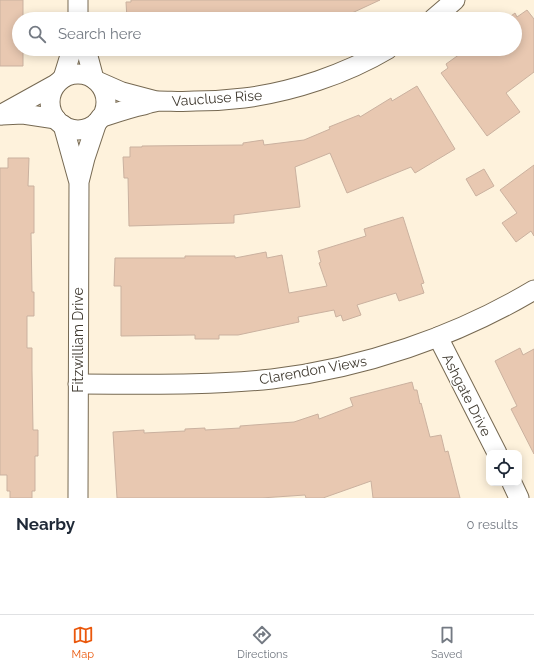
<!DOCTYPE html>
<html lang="en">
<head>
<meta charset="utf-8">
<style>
  :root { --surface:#fff; --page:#f2f2f3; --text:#1f2937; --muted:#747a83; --line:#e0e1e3; --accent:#ea580c }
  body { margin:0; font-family:Raleway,sans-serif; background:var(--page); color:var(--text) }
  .controls { position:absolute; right:12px; bottom:12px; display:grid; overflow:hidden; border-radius:8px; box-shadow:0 2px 10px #0003 }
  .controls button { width:36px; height:36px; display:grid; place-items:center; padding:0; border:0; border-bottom:1px solid var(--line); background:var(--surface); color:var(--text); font:20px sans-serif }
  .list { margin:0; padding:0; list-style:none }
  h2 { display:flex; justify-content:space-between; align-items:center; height:52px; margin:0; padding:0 16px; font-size:17px }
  h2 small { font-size:13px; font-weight:400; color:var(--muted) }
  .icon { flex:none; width:22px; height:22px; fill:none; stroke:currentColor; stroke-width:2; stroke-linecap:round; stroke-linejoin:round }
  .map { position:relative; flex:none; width:534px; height:498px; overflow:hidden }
  .search { position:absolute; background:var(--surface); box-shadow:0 2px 10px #0003; left:12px; right:12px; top:12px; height:44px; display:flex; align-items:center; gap:10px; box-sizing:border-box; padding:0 14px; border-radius:22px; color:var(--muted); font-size:15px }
  .sheet { height:116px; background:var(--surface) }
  nav { display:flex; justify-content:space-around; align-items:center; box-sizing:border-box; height:56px; border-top:1px solid var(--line); background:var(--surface); font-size:11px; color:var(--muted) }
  nav a { display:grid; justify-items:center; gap:2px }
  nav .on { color:var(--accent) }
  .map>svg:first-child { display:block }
  .building { fill:#e8c8b1; stroke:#cab19f }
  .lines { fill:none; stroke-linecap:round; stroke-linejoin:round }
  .minor-casing { stroke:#766952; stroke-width:21 }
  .minor { stroke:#fff; stroke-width:19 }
  .labels { text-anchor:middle; stroke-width:3; stroke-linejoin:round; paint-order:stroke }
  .street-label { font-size:14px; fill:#3e382e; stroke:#fff }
</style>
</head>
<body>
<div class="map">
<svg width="534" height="498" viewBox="0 0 534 498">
  <rect width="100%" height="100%" fill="#fef2dc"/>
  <!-- building -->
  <g class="building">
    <polygon points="0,0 23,0 23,19 19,19 19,49 23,49 23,66 0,66"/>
    <polygon points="131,0 380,0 339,19 127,19 126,2 131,2"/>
    <polygon points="527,10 534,19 534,72 506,93 520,112 487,136 441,73 448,68 446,64 467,49 515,49 515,19 507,19 515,13 517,17"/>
    <polygon points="139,49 198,49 139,54"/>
    <polygon points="417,86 455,149 415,173 411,167 347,193 330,153 295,167 300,207 234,215 234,223 129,226 128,178 124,178 123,157 130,157 130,147 142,147 142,146 243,145 243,143 263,140 264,145 304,140 330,129 329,127 359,115 360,117 391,98 392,101"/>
    <polygon points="8,158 29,158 28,186 34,186 34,233 31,233 32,292 34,292 34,316 27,316 27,348 32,348 32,371 33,430 38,430 38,456 35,456 35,491 32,491 32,498 10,498 10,491 7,491 7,475 0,475 0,168 8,168"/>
    <polygon points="534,165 534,236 531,231 516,242 502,223 517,213 500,190"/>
    <polygon points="484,169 494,186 476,196 466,179"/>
    <polygon points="403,217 424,283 421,284 424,293 399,301 396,293 357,305 361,315 343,321 341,315 336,317 334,310 298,317 299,322 238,335 219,335 219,339 195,339 195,335 121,336 121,286 114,286 115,258 185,258 185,256 235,256 235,258 266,252 267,258 282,255 289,293 327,286 319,263 321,262 318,251 366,236 364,229"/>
    <polygon points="520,348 523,355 534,349 534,454 511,409 517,406 495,361"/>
    <polygon points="412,382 414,390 417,390 420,404 421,403 430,437 441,435 445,452 448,451 460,498 373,498 371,481 323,498 306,498 305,495 261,498 117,498 113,432 144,430 144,433 185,431 185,429 205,428 205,430 240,428 240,426 294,422 318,414 319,419 353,406 350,398"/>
  </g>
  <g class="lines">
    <!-- minor casing -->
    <g class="minor-casing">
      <g id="minor">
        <polyline points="78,19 78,0"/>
        <polyline points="433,19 455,0"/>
        <polyline points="86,49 94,79"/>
        <circle cx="78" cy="102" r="28"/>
        <polyline points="63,78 72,49"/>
        <polyline points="97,81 122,92 156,101"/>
        <polyline points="0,115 56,84"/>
        <polyline points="2,115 23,114 56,119"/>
        <path d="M100,118C115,113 129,108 144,105C149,103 154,102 159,101C171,101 183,102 195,101C212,101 228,100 244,98C292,92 346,74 388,49"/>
        <polyline points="63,125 78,179"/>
        <polyline points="438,337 497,453"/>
        <path d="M78,384C143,384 208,386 272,379C363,368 455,337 534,290"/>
        <polyline points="512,483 519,498"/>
        <polyline points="78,498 79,182 85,158 97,122"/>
      </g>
    </g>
    <!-- minor -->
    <use href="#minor" class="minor"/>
  </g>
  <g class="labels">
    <!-- street labels -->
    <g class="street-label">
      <text transform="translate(217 98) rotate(-4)" y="5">Vaucluse Rise</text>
      <text transform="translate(78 340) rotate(-90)" y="5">Fitzwilliam Drive</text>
      <text transform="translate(313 370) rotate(-10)" y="5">Clarendon Views</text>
      <text transform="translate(467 395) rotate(63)" y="5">Ashgate Drive</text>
    </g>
  </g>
</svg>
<div class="controls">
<button><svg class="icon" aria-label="locate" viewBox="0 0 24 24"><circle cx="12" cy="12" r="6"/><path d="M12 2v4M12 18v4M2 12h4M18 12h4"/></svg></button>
</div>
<div class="search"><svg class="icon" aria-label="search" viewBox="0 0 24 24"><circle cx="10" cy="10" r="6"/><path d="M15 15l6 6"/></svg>Search here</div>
</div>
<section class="sheet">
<h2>Nearby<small>0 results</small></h2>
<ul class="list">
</ul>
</section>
<nav>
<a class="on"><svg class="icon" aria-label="map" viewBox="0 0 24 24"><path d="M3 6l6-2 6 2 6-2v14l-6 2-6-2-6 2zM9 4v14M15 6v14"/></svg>Map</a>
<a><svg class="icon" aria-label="directions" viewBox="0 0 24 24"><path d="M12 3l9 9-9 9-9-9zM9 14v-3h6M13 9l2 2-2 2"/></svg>Directions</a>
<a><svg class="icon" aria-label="saved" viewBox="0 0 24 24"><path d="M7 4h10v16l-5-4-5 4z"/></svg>Saved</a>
</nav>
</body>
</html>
